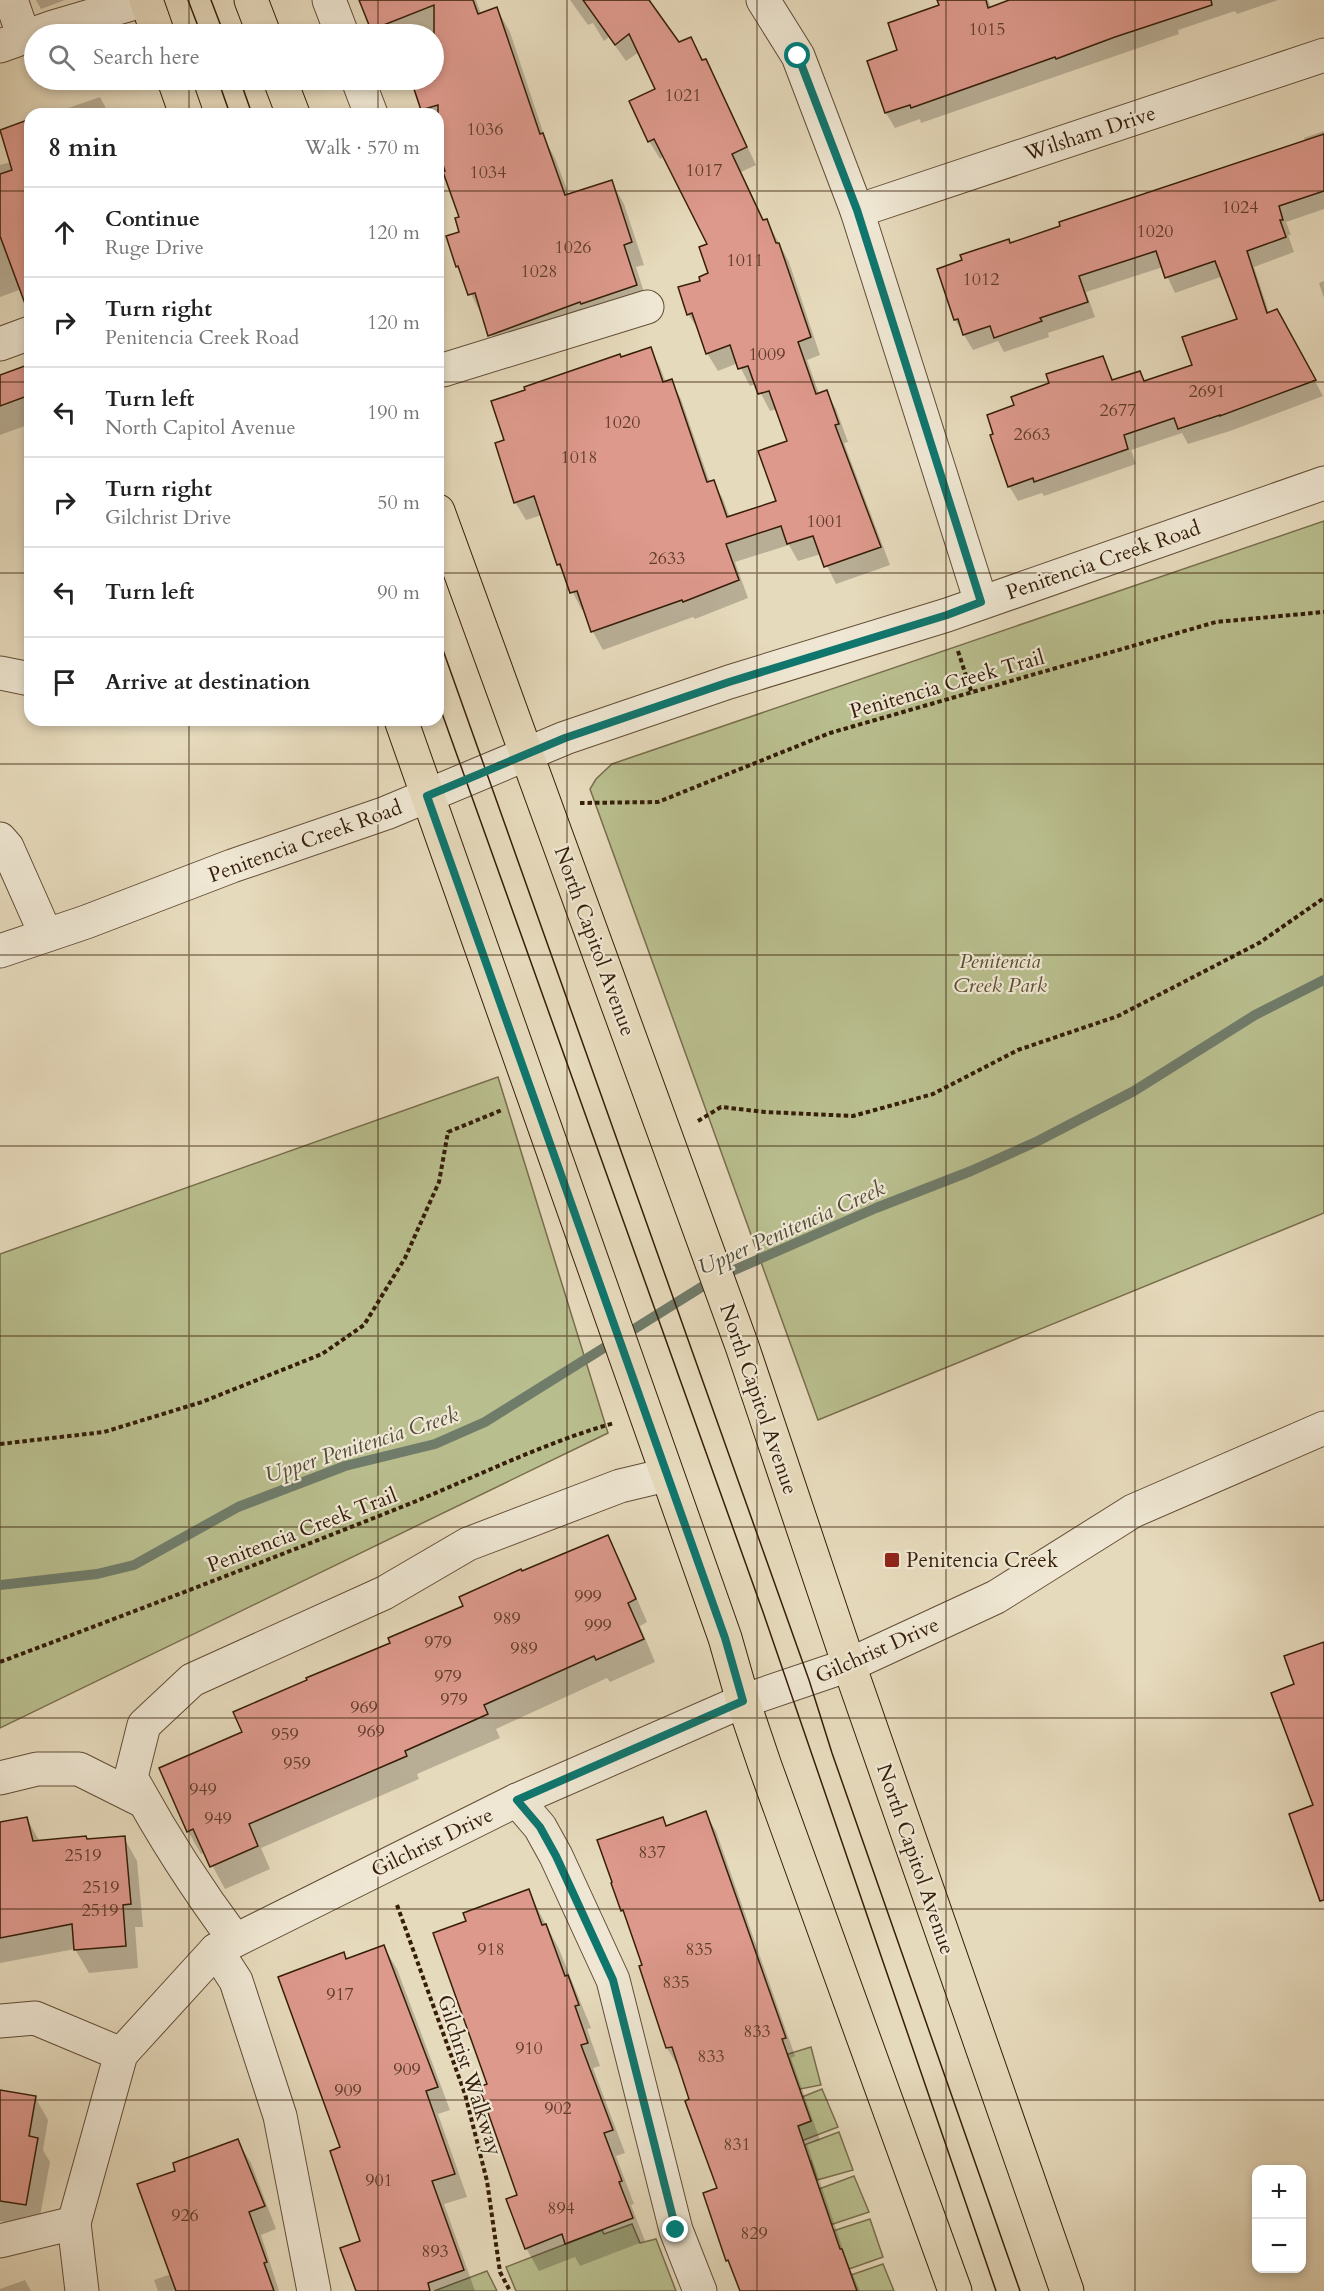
<!DOCTYPE html>
<html lang="en">
<head>
<meta charset="utf-8">
<style>
  :root { --surface:#fff; --page:#f2f2f2; --text:#222; --muted:#767676; --line:#e0e0e0 }
  body { margin:0; font-family:Cardo,serif; background:var(--page); color:var(--text) }
  .controls { position:absolute; right:18px; bottom:18px; display:grid; overflow:hidden; border-radius:12px; box-shadow:0 3px 9px #0003 }
  .controls button { width:54px; height:54px; display:grid; place-items:center; padding:0; border:0; border-bottom:2px solid var(--line); background:var(--surface); color:var(--text); font:30px sans-serif }
  .stop { position:absolute; width:18px; height:18px; margin:-14px; border:4px solid #0f766e; border-radius:50%; background:#fff }
  .stop.end { background:#0f766e; border-color:#fff; box-shadow:0 2px 6px #0008 }
  .list { margin:0; padding:0; list-style:none }
  h2 { display:flex; justify-content:space-between; align-items:center; height:78px; margin:0; padding:0 24px; font-size:26px }
  h2 small { font-size:20px; font-weight:400; color:var(--muted) }
  .list li { display:grid; grid-template-columns:39px 1fr auto; gap:18px; align-items:center; box-sizing:border-box; height:90px; padding:0 24px; border-top:2px solid var(--line) }
  .list b { display:block; font-size:22px; white-space:nowrap }
  .list p { margin:0; font-size:20px; white-space:nowrap; color:var(--muted) }
  .list em { font-size:20px; font-style:normal; color:var(--muted) }
  .icon { flex:none; width:33px; height:33px; fill:none; stroke:currentColor; stroke-width:2; stroke-linecap:round; stroke-linejoin:round }
  .map { position:relative; flex:none; width:1324px; height:2291px; overflow:hidden }
  .search { position:absolute; background:var(--surface); box-shadow:0 3px 9px #0003; left:24px; top:24px; width:420px; height:66px; display:flex; align-items:center; gap:15px; box-sizing:border-box; padding:0 21px; border-radius:33px; color:var(--muted); font-size:22px }
  .panel { position:absolute; background:var(--surface); box-shadow:0 3px 9px #0003; left:24px; top:108px; width:420px; height:618px; border-radius:18px }
  .map>svg:first-child { display:block }
  .green { fill:#b9be8e; stroke:#786e4c; stroke-width:1.5 }
  .shadow { fill:#0003 }
  .lines { fill:none; stroke-linecap:round; stroke-linejoin:round }
  .stream { stroke:#707c6a; stroke-width:10 }
  .building { fill:#dd998c; stroke:#361e09; stroke-width:1.5 }
  .minor-casing { stroke:#624d36; stroke-width:35 }
  .major-casing { stroke:#361e09; stroke-width:35 }
  .path { stroke:#361e09; stroke-width:4; stroke-dasharray:4.5 3; stroke-linecap:butt }
  .minor { stroke:#efe7d3; stroke-width:33 }
  .major { stroke:#e6dabc; stroke-width:33 }
  .tram { stroke:#361e09; stroke-width:1.5 }
  .route { stroke:#0f766e; stroke-width:8 }
  .grid { fill:none; stroke:#361e09; stroke-width:1.5; stroke-opacity:0.55 }
  .poi-dot { fill:#8f2418; stroke:#efe7d3; stroke-width:2 }
  .labels { text-anchor:middle; stroke-width:4.5; stroke-linejoin:round; paint-order:stroke }
  .number-label { font-size:18px; fill:#603d2a }
  .street-label { font-size:21px; fill:#361e09; stroke:#efe7d3 }
  .park-label { font-size:21px; font-style:italic; fill:#5d4e31; stroke:#efe7d3 }
  .poi-label { font-size:21px; fill:#361e09; stroke:#efe7d3; text-anchor:start }
  .water-label { font-size:22px; font-style:italic; fill:#534d3a; stroke:#efe7d3 }
</style>
</head>
<body>
<div class="map">
<svg width="1324" height="2291" viewBox="0 0 1324 2291">
  <rect width="100%" height="100%" fill="#e6dabc"/>
  <filter id="stains"><feTurbulence type="fractalNoise" baseFrequency=".00333" numOctaves="4"/><feColorMatrix values="0 0 0 0 .2 0 0 0 0 .09 0 0 0 0 .02 0 0 0 .5 -.17"/></filter>
  <radialGradient id="worn" r=".72"><stop offset=".6" stop-color="#630" stop-opacity="0"/><stop offset="1" stop-color="#630" stop-opacity=".3"/></radialGradient>
  <!-- green -->
  <g class="green">
    <polygon points="1324,521 1324,1213 818,1420 590,789 596,779 612,764"/>
    <polygon points="498,1077 608,1433 0,1728 0,1254"/>
    <polygon points="811,2047 821,2085 800,2089 752,2065"/>
    <polygon points="822,2089 838,2127 780,2149 773,2135 811,2121 802,2097"/>
    <polygon points="839,2132 853,2170 817,2180 811,2161 774,2177 759,2162"/>
    <polygon points="854,2176 869,2212 794,2237 828,2215 819,2189"/>
    <polygon points="870,2219 883,2257 849,2269 841,2249 805,2262 799,2242"/>
    <polygon points="632,2224 640,2243 656,2239 676,2291 516,2291 506,2267 602,2230 604,2234"/>
    <polygon points="883,2264 894,2291 857,2291 851,2275"/>
    <polygon points="487,2271 497,2291 434,2291"/>
  </g>
  <!-- shadow -->
  <g class="shadow">
    <polygon points="36,0 65,0 41,9"/>
    <polygon points="361,0 476,0 481,14 497,9 510,32 547,144 555,158 569,195 611,181 624,204 644,265 636,267 649,308 503,358 457,266 461,233 461,218 438,146 438,114 425,114 412,80 434,80 434,34 375,34"/>
    <polygon points="570,0 651,0 649,2 679,44 690,39 715,78 756,165 741,172 764,222 767,221 789,262 820,355 807,360 819,394 826,392 836,409 848,442 844,443 890,565 836,584 821,554 798,561 789,545 735,562 748,598 695,619 693,617 603,650 593,632 585,609 582,610 558,564 542,515 526,520 515,502 506,441 621,359 650,349 660,367 666,383 671,381 681,399 710,483 713,482 723,499 730,518 778,502 788,441 777,409 770,411 756,384 750,386 738,363 718,371 707,353 700,332 688,314 702,282 710,274 709,245 664,156 660,159 649,141 657,90 639,52 626,61 609,37 604,41 593,23 588,25"/>
    <polygon points="939,0 988,0 991,8 1014,0 1278,0 1237,14 1235,11 1178,30 1179,34 921,123 920,119 895,128 886,113 868,62 899,51 941,6"/>
    <polygon points="100,97 109,114 51,114"/>
    <polygon points="30,121 30,286 0,297 0,165 11,162 0,132"/>
    <polygon points="1324,131 1324,209 1286,222 1291,235 1288,235 1294,252 1254,267 1269,313 1285,326 1323,396 1230,431 1188,444 1182,433 1131,450 1136,464 1044,496 1042,493 1018,501 1009,486 1016,406 1102,357 1114,381 1140,373 1145,383 1194,366 1239,320 1223,276 1175,293 1163,267 1086,292 1095,317 1048,333 1049,337 1004,352 998,341 973,350 955,320 1010,244 1306,142 1304,138"/>
    <polygon points="1324,281 1324,298 1319,283"/>
    <polygon points="30,365 30,424 0,435 0,376"/>
    <polygon points="607,1537 620,1560 647,1622 640,1626 655,1662 610,1682 607,1678 496,1729 500,1738 417,1774 419,1779 261,1848 270,1869 225,1889 205,1852 201,1854 188,1831 244,1733 392,1643 465,1606 522,1573"/>
    <polygon points="705,1813 716,1831 795,2056 791,2058 820,2140 807,2144 847,2261 860,2291 741,2291 727,2260 719,2189 680,2065 678,2066 667,2048 644,1966 613,1884 662,1818 667,1827"/>
    <polygon points="27,1819 40,1842 124,1838 137,1861 143,1927 135,1927 138,1968 89,1973 75,1949 0,1963 0,1824"/>
    <polygon points="528,1891 559,1949 591,2028 587,2029 600,2066 593,2068 625,2153 616,2156 634,2204 631,2205 645,2241 580,2266 575,2257 539,2271 526,2248 519,2196 489,2085 468,1922"/>
    <polygon points="383,1946 397,1969 450,2110 438,2114 467,2197 444,2204 475,2291 357,2291 362,2242 341,2148 346,1960"/>
    <polygon points="0,2091 35,2097 48,2120 43,2150 50,2162 38,2227 0,2221"/>
    <polygon points="237,2140 251,2163 276,2229 261,2235 279,2291 158,2291 154,2280 171,2274 177,2172"/>
    <polygon points="25,2280 31,2291 0,2291 0,2289"/>
  </g>
  <g class="lines">
    <!-- stream -->
    <polyline class="stream" points="0,1585 97,1574 134,1565 238,1507 345,1466 435,1444 485,1422 716,1278 876,1208 971,1171 1038,1141 1134,1091 1255,1015 1324,980"/>
  </g>
  <!-- building -->
  <g class="building">
    <polygon points="359,0 473,0 478,14 497,7 540,134 543,133 565,195 612,180 632,242 624,245 637,285 581,304 580,302 488,336 475,293 468,295 458,266 456,267 446,236 459,232 455,218 459,217 443,172 445,171 438,150 438,105 421,110 411,80 434,80 434,5 371,30"/>
    <polygon points="583,0 649,0 679,42 691,37 702,60 706,59 747,147 732,154 763,220 767,219 776,243 779,243 811,337 798,342 816,394 827,390 839,424 835,425 881,547 824,567 813,536 787,544 781,526 726,544 739,580 683,602 682,600 591,632 577,591 570,593 560,564 557,565 534,496 514,503 495,443 504,440 491,401 525,390 524,387 620,354 621,357 651,347 663,382 672,379 707,482 714,480 727,517 776,501 758,451 787,441 769,391 758,394 748,366 738,369 730,345 706,354 692,313 687,315 678,287 700,281 699,277 708,273 699,247 707,244 654,139 648,142 629,101 655,89 629,34 615,45"/>
    <polygon points="937,0 986,0 988,8 1009,0 1211,0 1212,5 1115,37 1056,59 1055,57 911,108 910,105 885,113 867,61 897,50 888,23 939,5"/>
    <polygon points="30,119 30,308 27,309 0,236 0,174 12,170 0,130"/>
    <polygon points="1324,134 1324,191 1279,206 1283,220 1280,220 1286,237 1247,251 1267,313 1277,309 1316,380 1220,416 1220,415 1178,429 1174,418 1124,435 1128,449 1034,482 1033,478 1008,487 990,435 993,434 987,415 1014,405 1011,397 1049,383 1046,374 1103,356 1112,380 1140,371 1144,381 1192,365 1182,337 1237,319 1215,261 1165,278 1156,251 1079,276 1088,302 1040,318 1042,321 994,338 990,326 963,335 958,319 954,320 937,269 962,260 960,255 1009,239 1010,243 1060,226 1059,222"/>
    <polygon points="30,364 30,395 0,406 0,375"/>
    <polygon points="608,1535 636,1599 628,1603 644,1639 596,1660 594,1656 484,1705 488,1714 405,1751 407,1756 249,1824 258,1846 210,1867 193,1829 187,1832 159,1768 242,1732 233,1712 307,1680 306,1678 390,1643 388,1638 463,1606 459,1597 521,1569 522,1571"/>
    <polygon points="1324,1642 1324,1900 1320,1901 1289,1814 1313,1805 1271,1693 1294,1684 1284,1656"/>
    <polygon points="706,1811 786,2038 782,2039 811,2121 798,2126 840,2249 842,2249 857,2291 740,2291 728,2260 726,2261 703,2193 717,2188 685,2101 689,2099 672,2047 666,2048 639,1966 642,1965 623,1910 621,1911 611,1883 612,1882 597,1840 663,1817 666,1826"/>
    <polygon points="27,1817 33,1841 86,1836 87,1839 125,1836 131,1904 123,1905 126,1946 74,1950 72,1924 0,1938 0,1822"/>
    <polygon points="529,1889 542,1925 546,1924 565,1976 568,1975 579,2005 575,2006 588,2043 581,2045 613,2130 604,2133 622,2181 619,2182 633,2218 565,2244 562,2234 525,2249 506,2199 517,2195 479,2087 487,2084 433,1933 466,1921 463,1913"/>
    <polygon points="384,1945 438,2087 426,2091 455,2174 432,2181 464,2270 428,2283 430,2291 356,2291 340,2248 360,2241 330,2151 340,2147 278,1977 344,1952 346,1959"/>
    <polygon points="0,2090 36,2096 29,2136 38,2138 26,2205 0,2201"/>
    <polygon points="238,2139 265,2206 249,2212 267,2262 264,2263 274,2291 176,2291 137,2184 175,2171 173,2163"/>
  </g>
  <g class="lines">
    <!-- minor casing -->
    <g class="minor-casing">
      <g id="minor">
        <polyline points="11,0 24,37"/>
        <polyline points="329,0 342,34"/>
        <polyline points="763,0 798,56 857,211 981,602"/>
        <polyline points="0,46 53,27 145,0"/>
        <polyline points="358,80 371,114"/>
        <polyline points="857,211 1324,55"/>
        <polyline points="0,344 30,333"/>
        <polyline points="443,370 647,307"/>
        <polyline points="0,673 30,679"/>
        <polyline points="0,839 7,847 46,935"/>
        <polyline points="0,951 86,922 232,866 386,813 565,738 729,682 947,615 1324,483"/>
        <polyline points="0,1778 37,1769 79,1769 143,1801"/>
        <polyline points="517,1800 540,1827 556,1856 613,1980 676,2230 700,2291"/>
        <path d="M235,1940C197,1889 161,1833 131,1777L144,1725L192,1680L384,1593L468,1544L620,1486L666,1475"/>
        <polyline points="216,1950 236,1981 280,2116 314,2291"/>
        <polyline points="0,2021 35,2018 121,2054"/>
        <polyline points="0,2241 74,2223"/>
        <polyline points="82,2291 74,2223 121,2054 216,1950 517,1800 743,1701 849,1665 996,1597 1133,1511 1324,1428"/>
      </g>
    </g>
    <!-- major casing -->
    <g class="major-casing">
      <g id="major">
        <polyline points="146,0 158,34"/>
        <polyline points="251,0 264,34"/>
        <polyline points="174,80 186,114"/>
        <polyline points="280,80 293,114"/>
        <polyline points="438,511 742,1346 849,1665 1067,2291"/>
        <polyline points="401,720 725,1638 743,1701 765,1766 955,2291"/>
      </g>
    </g>
    <!-- path -->
    <g class="path">
      <polyline points="958,651 972,694"/>
      <polyline points="580,803 658,802 830,733 1216,622 1324,612"/>
      <polyline points="698,1121 721,1107 765,1112 853,1116 933,1094 1018,1050 1118,1016 1259,943 1324,898"/>
      <polyline points="0,1444 104,1432 202,1402 322,1354 364,1325 405,1258 439,1182 448,1132 502,1110"/>
      <path d="M0,1662C133,1612 266,1561 399,1508C470,1480 540,1444 614,1423"/>
      <polyline points="397,1905 465,2094 487,2181 500,2272 510,2291"/>
    </g>
    <!-- minor -->
    <use href="#minor" class="minor"/>
    <!-- major -->
    <use href="#major" class="major"/>
    <!-- tram -->
    <g class="tram">
      <polyline points="188,0 201,34"/>
      <polyline points="211,0 224,34"/>
      <polyline points="218,80 230,114"/>
      <polyline points="240,80 252,114"/>
      <polyline points="438,636 809,1680 832,1753 1020,2291"/>
      <polyline points="438,702 763,1612 996,2291"/>
    </g>
  </g>
  <g class="lines">
    <!-- route -->
    <polyline class="route" points="676,2230 613,1980 556,1856 540,1827 517,1800 743,1701 725,1638 427,796 565,738 729,682 947,615 981,602 857,210 798,56"/>
  </g>
  <!-- grid -->
  <path class="grid" d="M189,0V34M378,0V34M567,0V2291M757,0V2291M946,0V2291M1135,0V2291M189,80V114M378,80V114M0,191H30M438,191H1324M0,382H30M438,382H1324M0,573H30M438,573H1324M189,720V2291M378,720V2291M0,764H1324M0,955H1324M0,1146H1324M0,1336H1324M0,1527H1324M0,1718H1324M0,1909H1324M0,2100H1324"/>
  <!-- markers -->
  <rect class="poi-dot" x="884" y="1552" width="16" height="16" rx="3"/>
  <g class="labels">
    <!-- number labels -->
    <g class="number-label">
      <text x="987" y="35">1015</text>
      <text x="683" y="101">1021</text>
      <text x="485" y="135">1036</text>
      <text x="704" y="176">1017</text>
      <text x="488" y="178">1034</text>
      <text x="1240" y="213">1024</text>
      <text x="1155" y="237">1020</text>
      <text x="573" y="253">1026</text>
      <text x="745" y="266">1011</text>
      <text x="539" y="277">1028</text>
      <text x="981" y="285">1012</text>
      <text x="767" y="360">1009</text>
      <text x="1207" y="397">2691</text>
      <text x="1118" y="416">2677</text>
      <text x="622" y="428">1020</text>
      <text x="1032" y="440">2663</text>
      <text x="579" y="463">1018</text>
      <text x="825" y="527">1001</text>
      <text x="667" y="564">2633</text>
      <text x="588" y="1602">999</text>
      <text x="507" y="1624">989</text>
      <text x="598" y="1631">999</text>
      <text x="438" y="1648">979</text>
      <text x="524" y="1654">989</text>
      <text x="448" y="1682">979</text>
      <text x="454" y="1705">979</text>
      <text x="364" y="1713">969</text>
      <text x="371" y="1737">969</text>
      <text x="285" y="1740">959</text>
      <text x="297" y="1769">959</text>
      <text x="203" y="1795">949</text>
      <text x="218" y="1824">949</text>
      <text x="652" y="1858">837</text>
      <text x="83" y="1861">2519</text>
      <text x="101" y="1893">2519</text>
      <text x="100" y="1916">2519</text>
      <text x="491" y="1955">918</text>
      <text x="699" y="1955">835</text>
      <text x="676" y="1988">835</text>
      <text x="340" y="2000">917</text>
      <text x="757" y="2037">833</text>
      <text x="529" y="2054">910</text>
      <text x="711" y="2062">833</text>
      <text x="407" y="2075">909</text>
      <text x="348" y="2096">909</text>
      <text x="558" y="2114">902</text>
      <text x="737" y="2150">831</text>
      <text x="379" y="2186">901</text>
      <text x="561" y="2214">894</text>
      <text x="185" y="2221">926</text>
      <text x="754" y="2239">829</text>
      <text x="435" y="2257">893</text>
    </g>
    <!-- street labels -->
    <g class="street-label">
      <text transform="translate(1090 133) rotate(-18)" y="7">Wilsham Drive</text>
      <text transform="translate(1103 560) rotate(-19)" y="7">Penitencia Creek Road</text>
      <text transform="translate(947 684) rotate(-16)" y="7">Penitencia Creek Trail</text>
      <text transform="translate(305 841) rotate(-20)" y="7">Penitencia Creek Road</text>
      <text transform="translate(595 941) rotate(70)" y="7">North Capitol Avenue</text>
      <text transform="translate(759 1399) rotate(71)" y="7">North Capitol Avenue</text>
      <text transform="translate(302 1530) rotate(-21)" y="7">Penitencia Creek Trail</text>
      <text transform="translate(877 1650) rotate(-24)" y="7">Gilchrist Drive</text>
      <text transform="translate(432 1842) rotate(-26)" y="7">Gilchrist Drive</text>
      <text transform="translate(916 1859) rotate(71)" y="7">North Capitol Avenue</text>
      <text transform="translate(470 2075) rotate(72)" y="7">Gilchrist Walkway</text>
    </g>
    <!-- park labels -->
    <g class="park-label">
      <text x="1000" y="968">Penitencia<tspan x="1000" dy="24">Creek Park</tspan></text>
    </g>
    <!-- poi labels -->
    <g class="poi-label">
      <text x="906" y="1567">Penitencia Creek</text>
    </g>
    <!-- water labels -->
    <g class="water-label">
      <text transform="translate(791 1227) rotate(-24)" y="8">Upper Penitencia Creek</text>
      <text transform="translate(361 1444) rotate(-18)" y="8">Upper Penitencia Creek</text>
    </g>
  </g>
  <rect width="100%" height="100%" filter="url(#stains)"/>
  <rect width="100%" height="100%" fill="url(#worn)"/>
</svg>
<div class="controls">
<button>+</button>
<button>−</button>
</div>
<div class="stop" style="left:798px;top:56px"></div>
<div class="stop end" style="left:676px;top:2230px"></div>
<div class="search"><svg class="icon" aria-label="search" viewBox="0 0 24 24"><circle cx="10" cy="10" r="6"/><path d="M15 15l6 6"/></svg>Search here</div>
<section class="panel">
<h2>8 min<small>Walk · 570 m</small></h2>
<ul class="list">
<li><svg class="icon" aria-label="ahead" viewBox="0 0 24 24"><path d="M12 20V5M6 11l6-6 6 6"/></svg><div><b>Continue</b><p>Ruge Drive</p></div><em>120 m</em></li>
<li><svg class="icon" aria-label="right" viewBox="0 0 24 24"><path d="M7 20v-9h11M14 6l5 5-5 5"/></svg><div><b>Turn right</b><p>Penitencia Creek Road</p></div><em>120 m</em></li>
<li><svg class="icon" aria-label="left" viewBox="0 0 24 24"><path d="M17 20v-9H6M10 6l-5 5 5 5"/></svg><div><b>Turn left</b><p>North Capitol Avenue</p></div><em>190 m</em></li>
<li><svg class="icon" aria-label="right" viewBox="0 0 24 24"><path d="M7 20v-9h11M14 6l5 5-5 5"/></svg><div><b>Turn right</b><p>Gilchrist Drive</p></div><em>50 m</em></li>
<li><svg class="icon" aria-label="left" viewBox="0 0 24 24"><path d="M17 20v-9H6M10 6l-5 5 5 5"/></svg><div><b>Turn left</b></div><em>90 m</em></li>
<li><svg class="icon" aria-label="arrive" viewBox="0 0 24 24"><path d="M6 21V4h12l-3 4 3 4H6"/></svg><div><b>Arrive at destination</b></div></li>
</ul>
</section>
</div>
</body>
</html>
